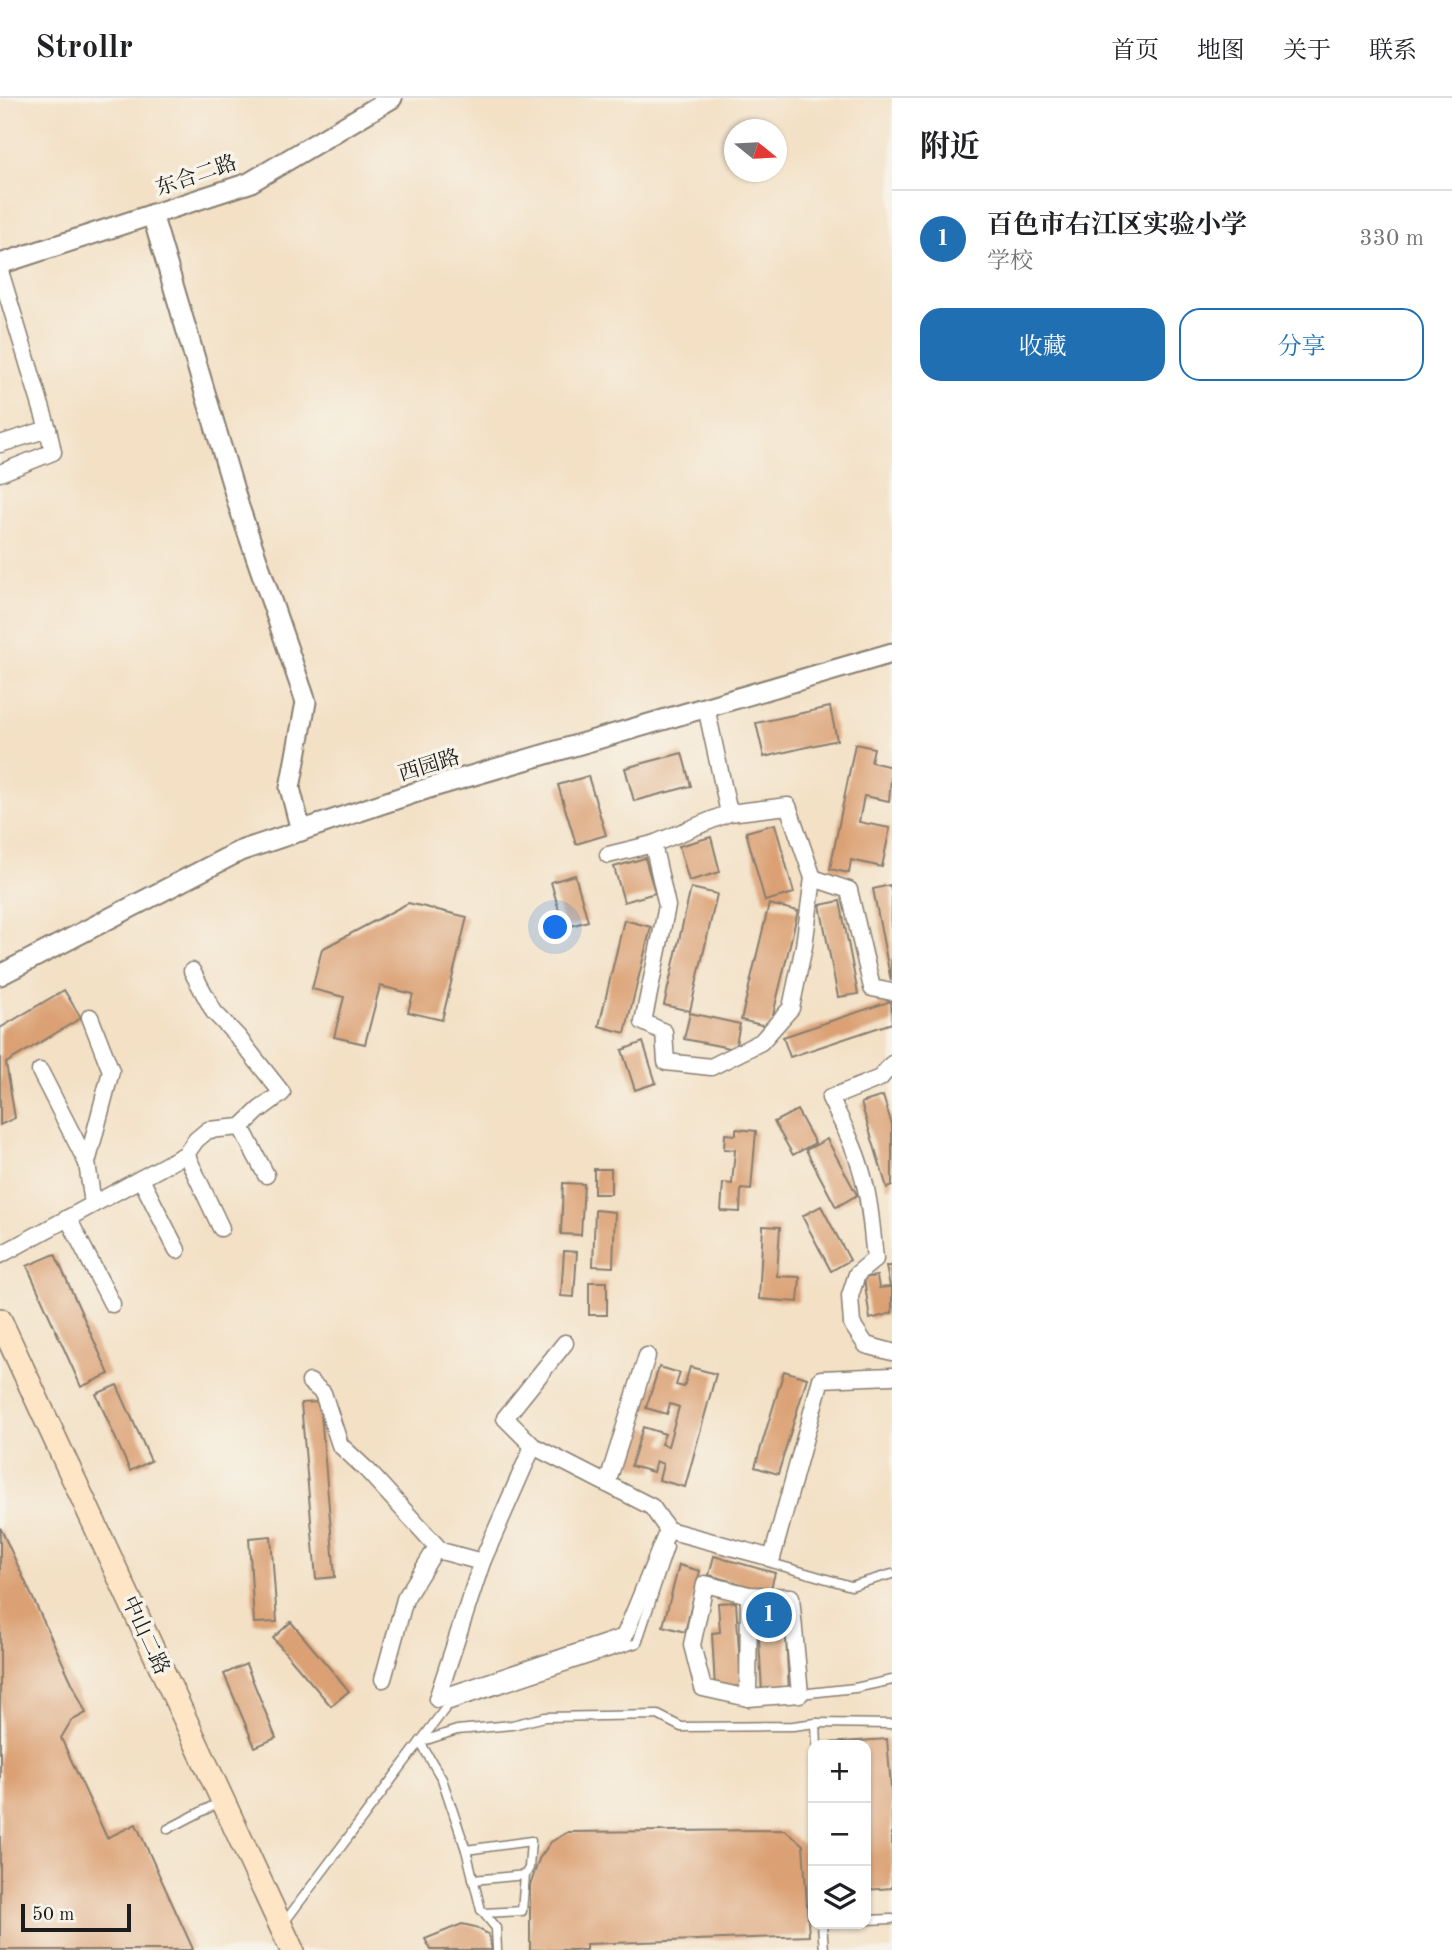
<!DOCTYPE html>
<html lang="zh">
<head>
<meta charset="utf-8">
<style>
  :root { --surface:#fff; --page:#f6f6f6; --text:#202124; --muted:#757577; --line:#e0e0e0; --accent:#1f6fb2 }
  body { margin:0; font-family:"Old Standard TT","Noto Serif SC",serif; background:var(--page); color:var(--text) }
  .controls { position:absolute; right:21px; bottom:21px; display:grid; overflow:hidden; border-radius:14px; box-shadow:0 2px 5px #0004 }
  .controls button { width:63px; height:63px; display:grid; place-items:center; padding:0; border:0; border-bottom:2px solid var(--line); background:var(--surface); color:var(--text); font:35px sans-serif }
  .compass { position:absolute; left:724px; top:21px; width:63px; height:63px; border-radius:50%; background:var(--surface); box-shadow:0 2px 5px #0004; rotate:108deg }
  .scale { position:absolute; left:21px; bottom:18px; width:110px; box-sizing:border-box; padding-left:7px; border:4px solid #1c1c1c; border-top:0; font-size:19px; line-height:24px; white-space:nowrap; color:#1c1c1c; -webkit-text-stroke:5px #f7f3e8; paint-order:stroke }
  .you { position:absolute; left:556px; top:830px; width:24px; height:24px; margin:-18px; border:5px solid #fff; border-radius:50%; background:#1a73e8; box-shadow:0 0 0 10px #1a73e833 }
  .badge { display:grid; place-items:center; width:46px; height:46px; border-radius:50%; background:var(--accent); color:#fff; font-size:23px; font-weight:700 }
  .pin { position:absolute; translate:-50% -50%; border:4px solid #fff; box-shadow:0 2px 7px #0006 }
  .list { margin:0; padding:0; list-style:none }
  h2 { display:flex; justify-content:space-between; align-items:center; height:91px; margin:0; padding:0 28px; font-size:30px }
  h2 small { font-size:23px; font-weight:400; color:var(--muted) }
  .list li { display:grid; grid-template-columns:46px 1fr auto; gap:21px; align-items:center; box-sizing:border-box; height:98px; padding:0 28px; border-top:2px solid var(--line) }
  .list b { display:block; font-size:26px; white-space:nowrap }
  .list p { margin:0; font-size:23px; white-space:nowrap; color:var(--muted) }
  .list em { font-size:23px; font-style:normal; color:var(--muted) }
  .actions { display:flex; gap:14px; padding:21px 28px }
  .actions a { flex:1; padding:16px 0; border:2px solid var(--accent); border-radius:21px; text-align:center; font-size:24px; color:var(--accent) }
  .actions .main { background:var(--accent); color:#fff }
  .icon { flex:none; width:38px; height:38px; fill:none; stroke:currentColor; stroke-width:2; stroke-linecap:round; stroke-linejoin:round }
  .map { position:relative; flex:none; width:892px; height:1852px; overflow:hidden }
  header { display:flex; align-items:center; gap:42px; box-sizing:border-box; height:98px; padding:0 35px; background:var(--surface); border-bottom:2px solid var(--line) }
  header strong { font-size:33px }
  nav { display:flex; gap:38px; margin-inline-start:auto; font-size:24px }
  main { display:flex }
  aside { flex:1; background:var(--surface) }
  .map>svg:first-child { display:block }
  .building { fill:#dba174 }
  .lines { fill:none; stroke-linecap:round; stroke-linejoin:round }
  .service-casing { stroke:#887e70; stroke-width:11 }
  .minor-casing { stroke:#887e70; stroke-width:19 }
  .tertiary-casing { stroke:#887e70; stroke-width:23 }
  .secondary-casing { stroke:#887e70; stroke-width:26 }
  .service { stroke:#fff; stroke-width:8 }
  .minor { stroke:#fff; stroke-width:16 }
  .tertiary { stroke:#fff; stroke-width:19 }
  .secondary { stroke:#fde5c5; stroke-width:23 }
  .labels { text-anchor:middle; stroke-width:7; stroke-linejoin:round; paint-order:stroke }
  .street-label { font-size:21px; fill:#1c1c1c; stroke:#f7f3e8 }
</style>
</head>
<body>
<header>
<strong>Strollr</strong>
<nav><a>首页</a><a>地图</a><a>关于</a><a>联系</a></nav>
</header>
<main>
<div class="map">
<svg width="892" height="1852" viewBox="0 0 892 1852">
  <rect width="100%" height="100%" fill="#f7f3e8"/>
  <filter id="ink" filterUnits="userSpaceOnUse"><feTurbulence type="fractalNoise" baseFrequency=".0143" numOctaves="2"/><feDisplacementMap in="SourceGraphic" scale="14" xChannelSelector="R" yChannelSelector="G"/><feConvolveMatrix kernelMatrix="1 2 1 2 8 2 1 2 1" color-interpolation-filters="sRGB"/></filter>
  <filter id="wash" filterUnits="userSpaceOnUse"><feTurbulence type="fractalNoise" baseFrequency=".00686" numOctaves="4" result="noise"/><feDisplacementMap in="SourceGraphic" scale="28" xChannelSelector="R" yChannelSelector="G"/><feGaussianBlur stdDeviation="1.57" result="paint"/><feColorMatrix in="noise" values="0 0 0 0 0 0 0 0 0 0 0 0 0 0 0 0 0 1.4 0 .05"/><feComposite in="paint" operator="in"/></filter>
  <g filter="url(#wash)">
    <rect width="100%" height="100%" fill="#f3e0c5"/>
    <g id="blocks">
      <!-- building -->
      <g class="building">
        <polygon points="830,609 837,642 764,659 756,625"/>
        <polygon points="855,646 874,650 871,664 892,669 889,703 864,698 859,724 890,730 882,769 851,762 849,775 830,771"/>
        <polygon points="682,655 691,688 634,703 625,670"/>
        <polygon points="588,678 606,737 576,746 558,687"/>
        <polygon points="775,726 794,795 765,803 746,734"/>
        <polygon points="711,739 720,774 689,783 679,748"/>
        <polygon points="645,760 655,795 624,804 614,769"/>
        <polygon points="575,777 588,823 564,830 551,784"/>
        <polygon points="890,787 892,796 891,883 873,791"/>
        <polygon points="691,790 717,796 690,913 664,907"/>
        <polygon points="840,803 858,896 838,899 820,807"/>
        <polygon points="408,805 467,819 442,922 408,914 413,896 380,888 365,946 334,939 344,899 312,891 322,851"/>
        <polygon points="769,806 798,813 770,929 741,922"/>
        <polygon points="624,822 651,829 625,935 599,928"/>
        <polygon points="64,892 81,920 6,965 15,1020 0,1027 0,930"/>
        <polygon points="891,903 892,925 790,959 783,939"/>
        <polygon points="690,915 740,926 735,951 684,941"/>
        <polygon points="643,944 656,985 635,992 622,952"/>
        <polygon points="883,998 892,1027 892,1088 887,1090 861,1005"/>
        <polygon points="797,1012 815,1045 793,1057 774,1024"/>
        <polygon points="736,1031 756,1033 751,1092 741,1091 740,1114 721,1113 723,1085 732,1086 735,1052 724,1051 725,1036 736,1037"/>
        <polygon points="827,1041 857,1097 836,1109 806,1052"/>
        <rect x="594" y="1071" width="17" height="25"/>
        <polygon points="563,1085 584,1086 581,1137 561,1136"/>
        <polygon points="821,1108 850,1162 831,1173 802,1118"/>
        <polygon points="595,1112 615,1114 613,1169 593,1168"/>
        <polygon points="763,1128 780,1129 777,1178 800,1179 798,1204 759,1201"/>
        <polygon points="564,1153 577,1154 574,1199 561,1198"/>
        <polygon points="55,1156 109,1276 81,1289 27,1168"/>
        <polygon points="886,1168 892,1168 892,1215 870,1221 864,1180 877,1178 879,1190 890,1189"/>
        <rect x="589" y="1184" width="18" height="33"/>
        <polygon points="659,1269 680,1275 676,1287 684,1289 690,1269 716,1276 685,1389 659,1382 663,1366 656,1363 653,1374 631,1368 643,1329 665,1336 661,1346 668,1348 679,1309 670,1306 667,1316 646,1310"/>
        <polygon points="784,1273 807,1280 778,1376 755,1369"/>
        <polygon points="117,1287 151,1363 130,1373 96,1296"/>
        <polygon points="320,1304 335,1479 316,1481 301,1305"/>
        <polygon points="0,1429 86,1615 71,1623 61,1640 107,1740 136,1726 193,1851 191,1852 0,1852"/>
        <polygon points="271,1438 277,1524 254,1525 249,1440"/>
        <polygon points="714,1458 775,1475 770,1494 709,1477"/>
        <polygon points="679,1467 700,1473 685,1534 663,1528"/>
        <polygon points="736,1504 741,1588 715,1590 712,1535 720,1534 718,1505"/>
        <polygon points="784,1504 789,1592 762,1594 757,1506"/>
        <polygon points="291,1524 349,1593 331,1608 273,1540"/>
        <polygon points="246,1566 276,1640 255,1649 224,1576"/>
        <polygon points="887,1641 892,1702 892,1790 866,1792 866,1647 828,1647 828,1645"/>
        <polygon points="785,1732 803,1747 809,1838 586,1846 586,1852 530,1852 530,1788 539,1761 551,1744 568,1734"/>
        <polygon points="462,1826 475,1829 488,1836 492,1852 431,1852 425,1841"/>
      </g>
    </g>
  </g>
  <g filter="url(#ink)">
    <use href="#blocks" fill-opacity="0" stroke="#887e70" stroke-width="2"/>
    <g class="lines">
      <!-- service casing -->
      <g class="service-casing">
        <g id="service">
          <polyline points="768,1464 851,1488 892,1476"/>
          <polyline points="800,1596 855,1590 892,1582"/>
          <polyline points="816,1625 892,1626"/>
          <polyline points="168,1731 220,1704"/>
          <polyline points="466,1752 531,1743 529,1770 525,1777 522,1813 484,1815"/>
          <polyline points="473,1782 525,1777"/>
          <polyline points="866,1822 892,1821"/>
          <polyline points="283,1826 447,1608 637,1545 669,1449"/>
          <polyline points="822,1826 824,1852"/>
          <polyline points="497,1852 496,1830 481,1812 466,1752 442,1681 420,1644 457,1632 512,1627 545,1619 658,1617 681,1629 793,1628 816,1625 817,1647"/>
        </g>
      </g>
      <!-- minor casing -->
      <g class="minor-casing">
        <g id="minor">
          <polyline points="0,173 48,331 0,346"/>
          <polyline points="0,375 53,354 48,331"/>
          <polyline points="706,609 729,715 653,746 667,808 643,924 664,934 666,964 711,969 761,944 791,910 804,848 813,780 788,708 729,715"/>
          <polyline points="608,757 653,746"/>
          <polyline points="813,780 849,792 872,890 892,894"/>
          <polyline points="90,919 111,973 87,1065 93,1106"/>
          <path d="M892,966L880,980L830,1000C842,1024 855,1049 862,1075C870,1102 872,1133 875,1161L857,1176L850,1198L852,1226L866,1247L892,1254"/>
          <polyline points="40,973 87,1065"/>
          <polyline points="241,1029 266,1077"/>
          <polyline points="186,1056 221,1130"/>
          <polyline points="141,1081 177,1152"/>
          <polyline points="68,1120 112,1206"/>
          <polyline points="0,1157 186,1056 196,1042 208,1032 241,1029 259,1012 282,995 237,938 214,914 192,873"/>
          <polyline points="310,1284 323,1295 340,1347 368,1373 441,1453 482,1464"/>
          <polyline points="533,1348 505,1320 565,1245"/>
          <polyline points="607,1386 647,1258"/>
          <polyline points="668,1432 624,1539 437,1601 482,1464 533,1348 652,1409 668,1432 772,1460 821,1281 892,1278"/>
          <polygon points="705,1486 749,1497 791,1499 800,1596 748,1600 703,1590 692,1547"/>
          <polyline points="383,1581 405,1501 437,1449"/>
          <polyline points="748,1600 749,1497"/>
        </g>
      </g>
      <!-- tertiary casing -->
      <g class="tertiary-casing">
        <g id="tertiary">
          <polyline points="152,116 239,409 306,604 290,690 301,733"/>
          <polyline points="0,166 249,85 392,0"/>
          <polyline points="0,877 240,753 426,691 892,555"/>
        </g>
      </g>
      <!-- secondary casing -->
      <g class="secondary-casing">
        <polyline id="secondary" points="0,1222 292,1852"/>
      </g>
      <!-- service -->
      <use href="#service" class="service"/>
      <!-- minor -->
      <use href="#minor" class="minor"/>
      <!-- tertiary -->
      <use href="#tertiary" class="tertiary"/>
      <!-- secondary -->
      <use href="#secondary" class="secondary"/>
    </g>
  </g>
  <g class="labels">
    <!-- street labels -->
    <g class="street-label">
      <text transform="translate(196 77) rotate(-19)" y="7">东合二路</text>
      <text transform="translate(429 667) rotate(-17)" y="7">西园路</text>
      <text transform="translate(146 1537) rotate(65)" y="7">中山二路</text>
    </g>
  </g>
</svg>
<div class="controls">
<button>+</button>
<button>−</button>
<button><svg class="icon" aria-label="layers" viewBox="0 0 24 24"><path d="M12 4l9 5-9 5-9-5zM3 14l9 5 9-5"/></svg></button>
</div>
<svg class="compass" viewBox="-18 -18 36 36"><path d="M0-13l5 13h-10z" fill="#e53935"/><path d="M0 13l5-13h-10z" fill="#757577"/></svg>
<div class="scale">50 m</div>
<div class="you"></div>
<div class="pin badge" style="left:769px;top:1517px">1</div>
</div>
<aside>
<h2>附近<small></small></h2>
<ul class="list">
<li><span class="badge">1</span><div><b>百色市右江区实验小学</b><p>学校</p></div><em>330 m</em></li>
</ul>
<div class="actions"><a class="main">收藏</a><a>分享</a></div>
</aside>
</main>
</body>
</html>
